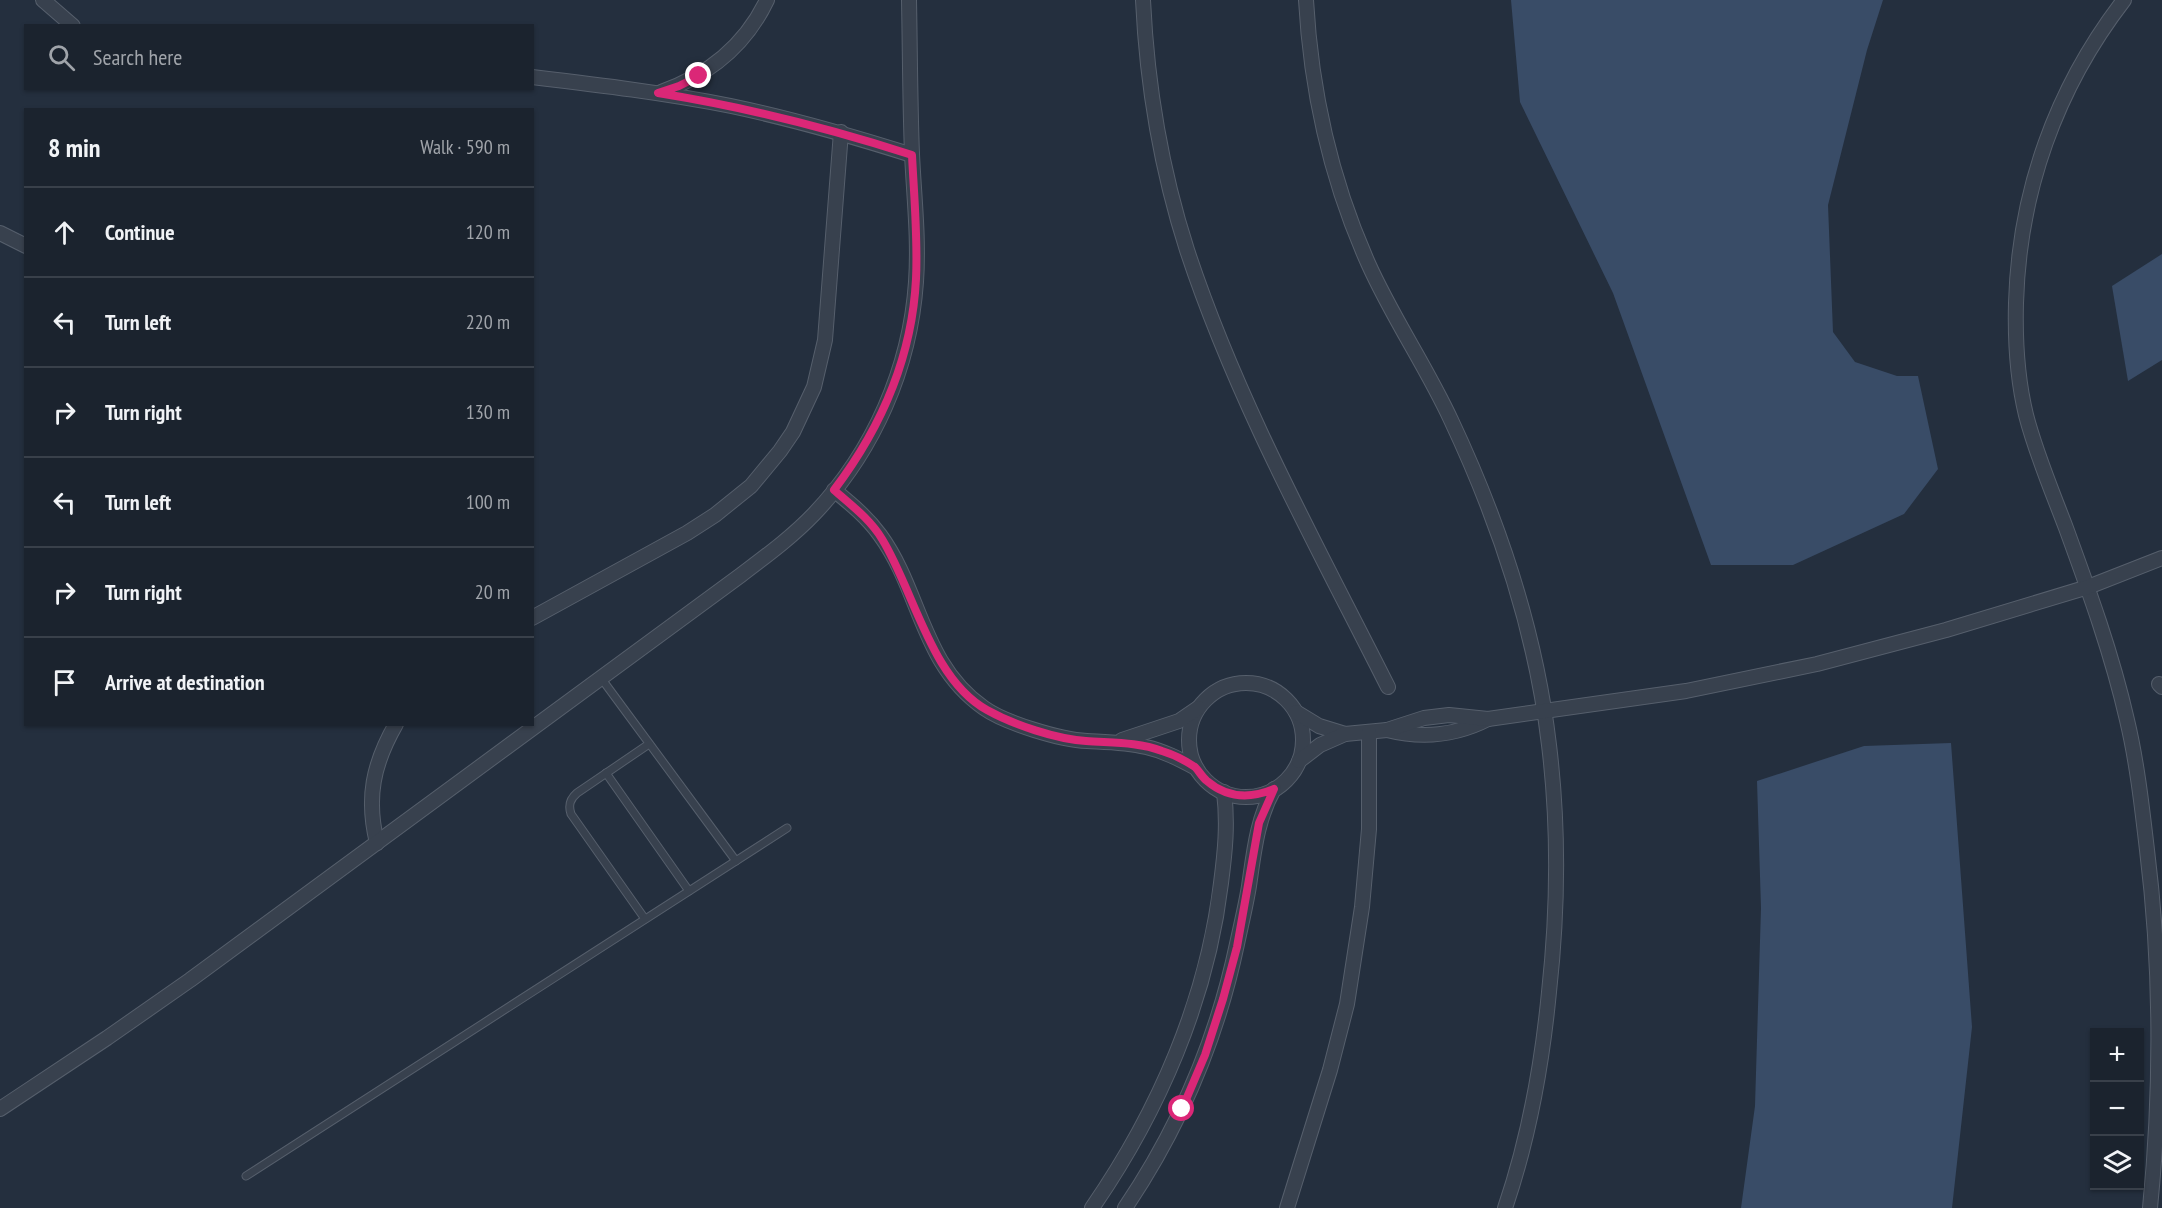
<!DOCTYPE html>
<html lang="en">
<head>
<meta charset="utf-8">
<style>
  :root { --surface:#1b232e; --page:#242b36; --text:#f1f3f6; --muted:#a0a4aa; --line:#39404a }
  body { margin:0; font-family:"PT Sans Narrow",sans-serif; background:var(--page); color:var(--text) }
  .controls { position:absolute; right:18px; bottom:18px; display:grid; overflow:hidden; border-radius:0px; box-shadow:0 2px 4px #0004 }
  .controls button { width:54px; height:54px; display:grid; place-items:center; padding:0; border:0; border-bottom:2px solid var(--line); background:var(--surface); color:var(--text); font:30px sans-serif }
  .stop { position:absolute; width:18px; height:18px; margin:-14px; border:4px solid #db2777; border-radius:50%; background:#fff }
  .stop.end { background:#db2777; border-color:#fff; box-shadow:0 2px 6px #0008 }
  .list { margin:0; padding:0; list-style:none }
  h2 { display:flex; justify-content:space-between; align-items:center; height:78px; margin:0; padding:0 24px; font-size:26px }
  h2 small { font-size:20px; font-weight:400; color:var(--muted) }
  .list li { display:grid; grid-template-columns:39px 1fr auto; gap:18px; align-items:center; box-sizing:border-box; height:90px; padding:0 24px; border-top:2px solid var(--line) }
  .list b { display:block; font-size:22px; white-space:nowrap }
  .list em { font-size:20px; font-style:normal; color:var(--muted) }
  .icon { flex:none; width:33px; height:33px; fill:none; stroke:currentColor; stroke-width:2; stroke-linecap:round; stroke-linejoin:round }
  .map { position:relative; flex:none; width:2162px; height:1208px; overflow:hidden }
  .search { position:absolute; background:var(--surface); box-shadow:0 2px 4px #0004; left:24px; top:24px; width:510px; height:66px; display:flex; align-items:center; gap:15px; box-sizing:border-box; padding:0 21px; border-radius:0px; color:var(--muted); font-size:22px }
  .panel { position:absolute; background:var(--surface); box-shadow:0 2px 4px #0004; left:24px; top:108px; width:510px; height:618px; border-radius:0px }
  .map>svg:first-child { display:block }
  .water { fill:#394c67 }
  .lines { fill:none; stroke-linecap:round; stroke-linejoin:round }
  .lane-casing { stroke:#565f6c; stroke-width:9 }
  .street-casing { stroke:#565f6c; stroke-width:16 }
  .lane { stroke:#38414e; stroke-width:7 }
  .street { stroke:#38414e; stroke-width:14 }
  .route { stroke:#db2777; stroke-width:8 }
</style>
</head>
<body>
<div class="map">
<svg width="2162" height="1208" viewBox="0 0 2162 1208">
  <rect width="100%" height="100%" fill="#242f3e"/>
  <!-- water -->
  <g class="water">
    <polygon points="1511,0 1883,0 1867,50 1828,205 1833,332 1855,362 1897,376 1918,376 1938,469 1904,514 1793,565 1711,565 1613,293 1520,102"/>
    <polygon points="2162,254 2162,360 2128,381 2112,286"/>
    <polygon points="1951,743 1972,1027 1952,1208 1741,1208 1755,1106 1761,908 1757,781 1864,746"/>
  </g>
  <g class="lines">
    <!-- lane casing -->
    <g class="lane-casing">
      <g id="lane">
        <polyline points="601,678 736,861"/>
        <polyline points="606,773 689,891"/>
        <path d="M645,919L571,814C568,805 570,799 577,793L649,744"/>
        <polyline points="246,1176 787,828"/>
      </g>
    </g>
    <!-- street casing -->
    <g class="street-casing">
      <g id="street">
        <polyline points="43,0 73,26"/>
        <path d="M1143,0C1147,85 1161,169 1187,250C1237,402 1316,544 1388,687"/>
        <path d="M1306,0C1311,91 1331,180 1368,263C1392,317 1426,366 1451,420C1499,522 1536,633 1549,745C1559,827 1558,910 1549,992C1542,1065 1529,1138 1505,1208"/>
        <path d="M2124,0C2056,88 2019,192 2016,303C2015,340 2017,378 2026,415C2036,454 2052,491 2066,528C2089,591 2112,654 2127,720C2137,762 2142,807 2147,850C2162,972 2162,1086 2150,1208"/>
        <path d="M532,77C599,85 666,93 731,106C793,119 852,136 912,155"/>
        <path d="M661,92C709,75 745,46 767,0"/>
        <polyline points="0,233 26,246"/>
        <path d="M834,490C851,504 867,517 880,535C921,591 921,664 984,708C1005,723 1061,740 1087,741C1107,742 1126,742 1146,747C1164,751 1179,759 1196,768"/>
        <polyline points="532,618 687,533 715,515 751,486 780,451 793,432 814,387 825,340 841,132"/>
        <circle cx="1246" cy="740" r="57"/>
        <polyline points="2159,684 2162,687"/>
        <polyline points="1296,712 1319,726 1345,734"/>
        <path d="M1387,730C1423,739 1455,736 1488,719"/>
        <polyline points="1122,740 1179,721 1198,708"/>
        <polyline points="1299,761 1320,745 1345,734 1387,730 1424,718 1449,715 1488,719 1686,691 1817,664 1946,630 2088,587 2162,558"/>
        <path d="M377,843C366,798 373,764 396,724"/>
        <path d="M0,1109L107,1038L190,980L741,575C766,556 792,537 814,514C874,451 910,368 916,282C919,239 914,197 912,154C910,103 910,51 909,0"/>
        <path d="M1092,1208C1159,1111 1207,1000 1221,883C1225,852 1228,824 1224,792"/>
        <path d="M1125,1208C1179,1128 1217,1039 1237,944C1241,925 1246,905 1249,886C1254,852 1257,819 1274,789"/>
        <polyline points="1287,1208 1330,1070 1347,1004 1362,907 1369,829 1369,732"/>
      </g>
    </g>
    <!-- lane -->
    <use href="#lane" class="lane"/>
    <!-- street -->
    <use href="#street" class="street"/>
  </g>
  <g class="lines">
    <!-- route -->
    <path class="route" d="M699,76L679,86L658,93C745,107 829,128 912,155C914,196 918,238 916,279C912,358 881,428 834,490C851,505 870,519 882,539C914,591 931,679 987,710C1014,725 1056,739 1086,741C1112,743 1138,742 1162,751C1172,754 1186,761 1195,767C1199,771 1202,777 1207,781C1227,798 1250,799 1274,789L1259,823L1237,947L1223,999L1205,1055L1182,1109"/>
  </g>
</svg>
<div class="controls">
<button>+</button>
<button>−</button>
<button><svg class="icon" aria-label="layers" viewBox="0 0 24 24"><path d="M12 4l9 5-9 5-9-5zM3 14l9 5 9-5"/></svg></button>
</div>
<div class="stop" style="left:1182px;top:1109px"></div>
<div class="stop end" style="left:699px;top:76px"></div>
<div class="search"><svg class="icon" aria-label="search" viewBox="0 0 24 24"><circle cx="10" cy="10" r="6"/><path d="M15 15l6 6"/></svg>Search here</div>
<section class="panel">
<h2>8 min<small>Walk · 590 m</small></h2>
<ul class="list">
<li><svg class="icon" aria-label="ahead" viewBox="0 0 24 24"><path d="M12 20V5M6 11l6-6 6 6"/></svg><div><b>Continue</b></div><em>120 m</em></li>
<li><svg class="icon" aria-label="left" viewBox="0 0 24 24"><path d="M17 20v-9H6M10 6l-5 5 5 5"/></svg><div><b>Turn left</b></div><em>220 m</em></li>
<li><svg class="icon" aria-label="right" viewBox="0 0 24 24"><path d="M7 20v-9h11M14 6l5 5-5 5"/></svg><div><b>Turn right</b></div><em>130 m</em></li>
<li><svg class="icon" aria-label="left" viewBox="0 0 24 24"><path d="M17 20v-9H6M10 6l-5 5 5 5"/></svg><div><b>Turn left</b></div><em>100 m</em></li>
<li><svg class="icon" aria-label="right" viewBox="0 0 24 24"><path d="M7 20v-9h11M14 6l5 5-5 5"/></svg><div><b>Turn right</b></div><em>20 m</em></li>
<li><svg class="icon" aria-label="arrive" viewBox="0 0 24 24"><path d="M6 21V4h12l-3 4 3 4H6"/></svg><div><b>Arrive at destination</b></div></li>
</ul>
</section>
</div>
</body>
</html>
